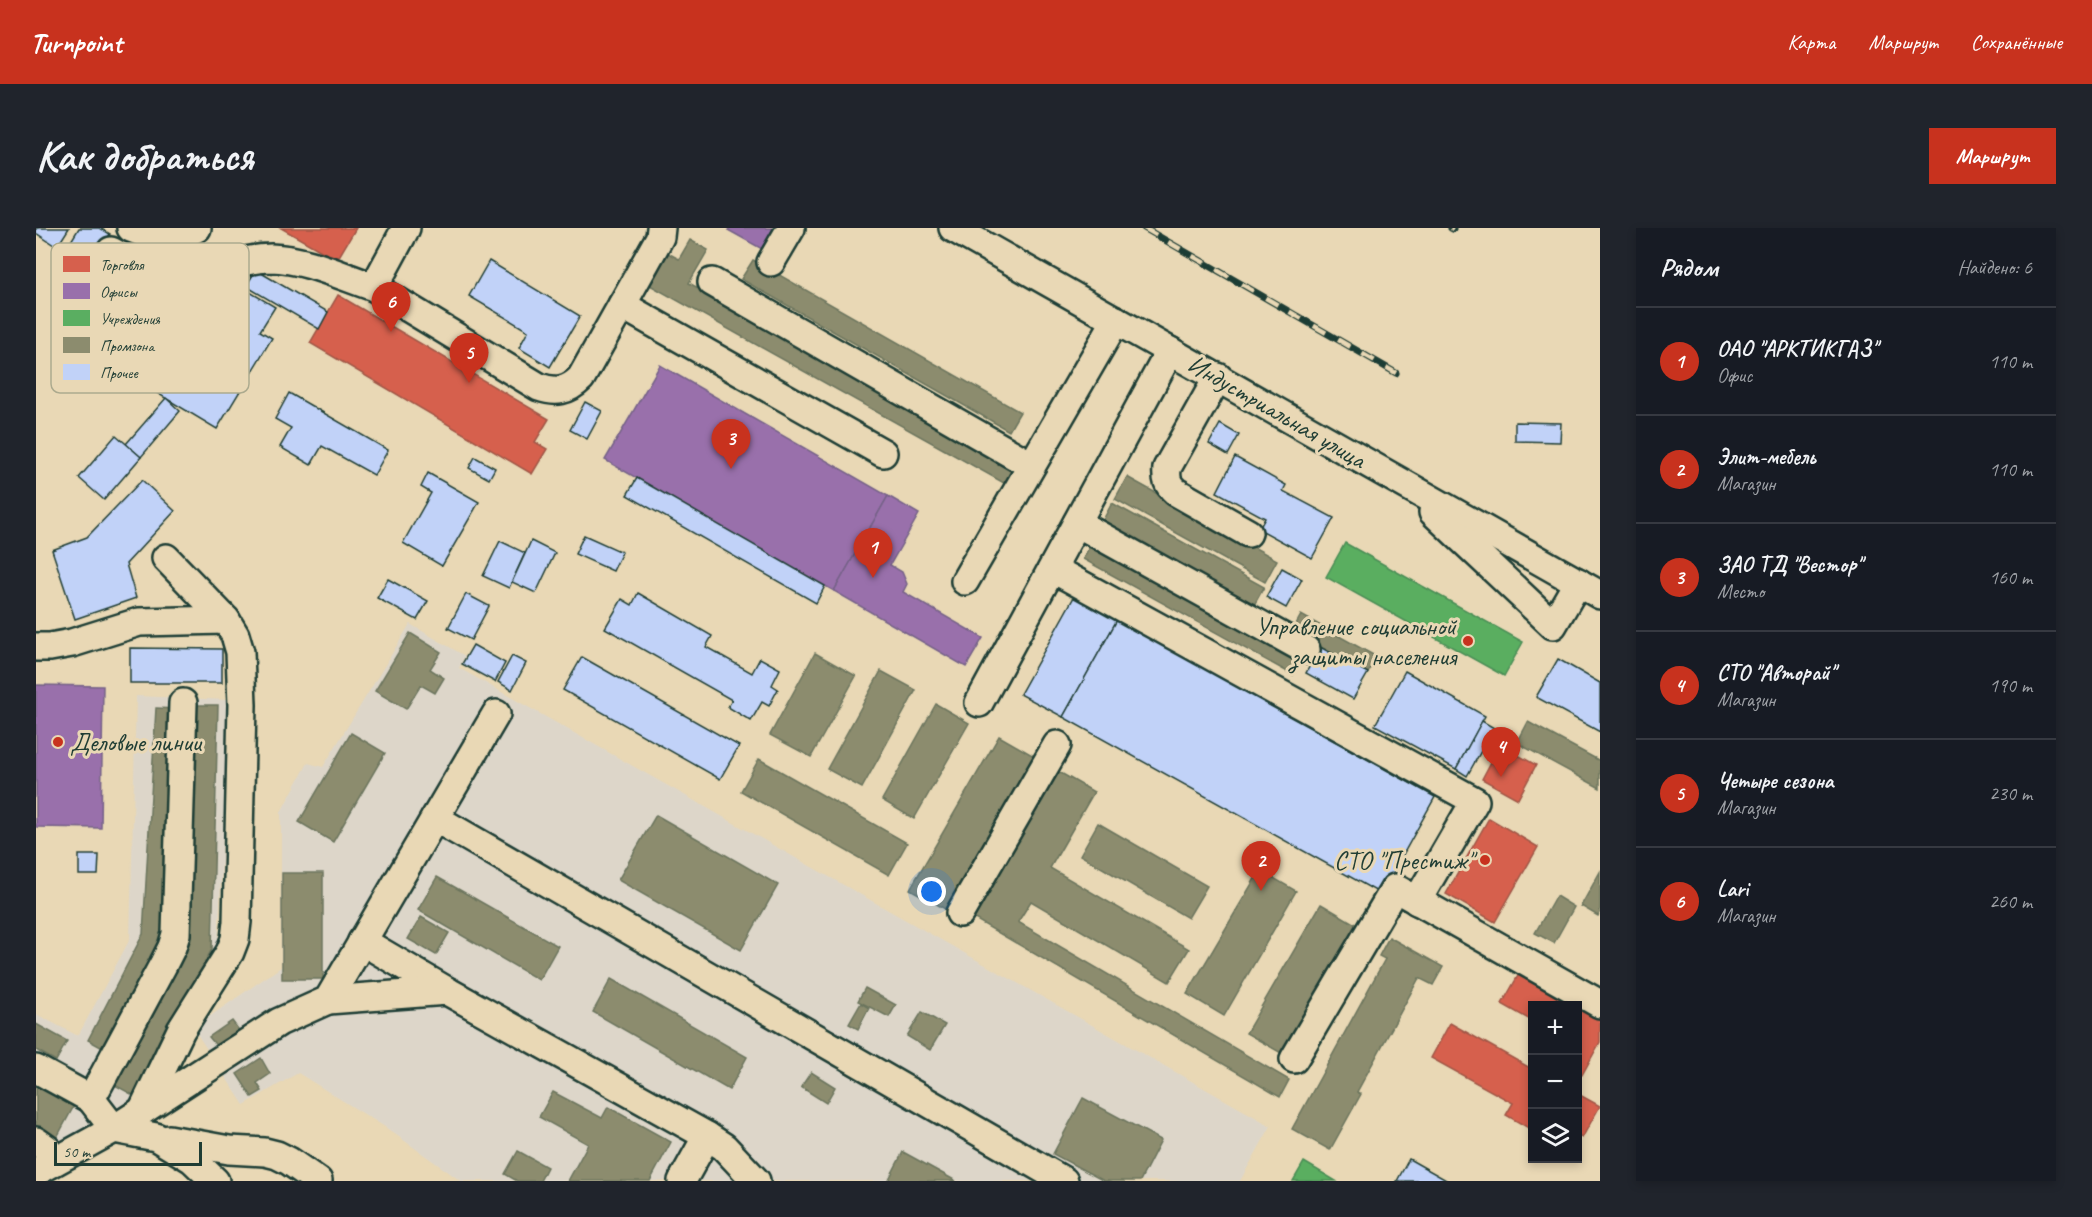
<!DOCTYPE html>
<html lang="ru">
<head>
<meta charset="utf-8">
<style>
  :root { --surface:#171b24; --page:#20242c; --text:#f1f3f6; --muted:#9ea1a6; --line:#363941; --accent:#c8321e }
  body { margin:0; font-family:Caveat,sans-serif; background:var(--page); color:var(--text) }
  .controls { position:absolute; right:18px; bottom:18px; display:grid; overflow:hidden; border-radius:0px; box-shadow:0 3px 9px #0003 }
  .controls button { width:54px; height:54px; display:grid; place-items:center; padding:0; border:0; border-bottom:2px solid var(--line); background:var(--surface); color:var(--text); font:30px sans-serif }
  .scale { position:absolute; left:18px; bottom:15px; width:148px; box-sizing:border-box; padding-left:6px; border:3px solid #1f3d34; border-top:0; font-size:16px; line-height:21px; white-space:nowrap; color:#1f3d34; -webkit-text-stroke:4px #e9d8b5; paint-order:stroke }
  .you { position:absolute; left:896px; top:664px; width:21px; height:21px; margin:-15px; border:4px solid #fff; border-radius:50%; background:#1a73e8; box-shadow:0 0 0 9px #1a73e833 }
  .badge { display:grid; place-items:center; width:39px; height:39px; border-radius:50%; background:var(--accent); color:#fff; font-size:20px; font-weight:700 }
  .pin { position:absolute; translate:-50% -50px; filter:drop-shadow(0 2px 3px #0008) }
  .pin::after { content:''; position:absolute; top:32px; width:21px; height:18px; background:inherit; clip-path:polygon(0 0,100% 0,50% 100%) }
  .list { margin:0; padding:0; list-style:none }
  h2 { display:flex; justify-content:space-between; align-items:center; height:78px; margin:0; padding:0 24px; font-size:26px }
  h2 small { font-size:20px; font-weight:400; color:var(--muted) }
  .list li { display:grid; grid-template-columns:39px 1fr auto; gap:18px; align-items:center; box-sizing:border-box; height:108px; padding:0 24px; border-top:2px solid var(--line) }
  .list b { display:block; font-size:22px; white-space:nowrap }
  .list p { margin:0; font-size:20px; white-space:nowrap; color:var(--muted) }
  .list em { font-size:20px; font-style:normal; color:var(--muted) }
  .icon { flex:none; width:33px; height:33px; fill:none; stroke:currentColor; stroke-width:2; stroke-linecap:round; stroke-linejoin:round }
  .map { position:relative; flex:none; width:1564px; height:953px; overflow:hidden; border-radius:0px }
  header { display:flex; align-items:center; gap:36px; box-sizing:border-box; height:84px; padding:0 30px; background:var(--accent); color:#fff }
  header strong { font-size:28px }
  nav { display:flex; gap:33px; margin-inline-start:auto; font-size:21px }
  .intro { display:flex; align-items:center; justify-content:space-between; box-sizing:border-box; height:144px; padding:0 36px }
  h1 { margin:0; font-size:42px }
  .button { padding:15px 27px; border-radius:0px; background:var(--accent); color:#fff; font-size:21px; font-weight:700 }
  main { display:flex; gap:36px; padding:0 36px }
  aside { flex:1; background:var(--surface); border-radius:0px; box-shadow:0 3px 9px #0003 }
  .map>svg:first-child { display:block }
  .built { fill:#ddd6c9 }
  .shops { fill:#d6604d; stroke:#9f5646; stroke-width:1.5 }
  .offices { fill:#9970ab; stroke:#746187; stroke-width:1.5 }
  .public { fill:#5aae61; stroke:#488c54; stroke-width:1.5 }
  .industry { fill:#8c8c6e; stroke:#6b745d; stroke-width:1.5 }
  .building { fill:#c1d2f8; stroke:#1f3d34; stroke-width:1.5 }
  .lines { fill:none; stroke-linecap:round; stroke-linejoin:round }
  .minor-casing { stroke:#1f3d34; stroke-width:32 }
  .minor { stroke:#e9d8b5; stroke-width:27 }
  .rail-casing { stroke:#1f3d34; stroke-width:7 }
  .rail { stroke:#e9d8b5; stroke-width:4.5; stroke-dasharray:14; stroke-linecap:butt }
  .poi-dot { fill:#c8321e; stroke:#e9d8b5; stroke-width:2 }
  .labels { text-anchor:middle; stroke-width:6; stroke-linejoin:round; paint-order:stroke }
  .street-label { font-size:26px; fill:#1f3d34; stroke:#e9d8b5 }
  .poi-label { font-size:26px; fill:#1f3d34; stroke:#e9d8b5; text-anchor:end }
  .key { fill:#e9d8b5; stroke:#acaa8e; stroke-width:1.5 }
  .key-label { font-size:16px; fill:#1f3d34 }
</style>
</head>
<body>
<header>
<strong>Turnpoint</strong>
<nav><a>Карта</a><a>Маршрут</a><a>Сохранённые</a></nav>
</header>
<div class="intro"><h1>Как добраться</h1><a class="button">Маршрут</a></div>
<main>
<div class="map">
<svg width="1564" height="953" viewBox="0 0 1564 953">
  <rect width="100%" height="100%" fill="#e9d8b5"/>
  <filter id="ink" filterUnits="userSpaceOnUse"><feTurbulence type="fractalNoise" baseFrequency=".0167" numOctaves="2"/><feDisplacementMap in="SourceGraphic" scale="12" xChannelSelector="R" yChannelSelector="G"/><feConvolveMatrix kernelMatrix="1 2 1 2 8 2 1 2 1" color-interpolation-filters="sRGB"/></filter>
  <g filter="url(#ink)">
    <!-- built -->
    <g class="built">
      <polygon points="374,396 429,428 423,440 1235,898 1204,953 425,953 349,899 262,845 208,877 157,800 245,739 245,584 272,535 287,539"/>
      <polygon points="100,468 193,472 182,719 97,873 0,932 0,786 42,808 94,711"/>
    </g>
    <!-- shops -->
    <g class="shops">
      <polygon points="245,0 320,0 301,32"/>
      <polygon points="302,67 513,191 499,214 511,221 496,246 274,115"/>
      <polygon points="1464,517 1500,537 1482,571 1446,551"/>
      <polygon points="1453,590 1502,619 1459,694 1410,666"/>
      <polygon points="1483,746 1538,778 1496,778 1496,793 1466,776"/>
      <polygon points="1542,779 1564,792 1564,814 1546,847 1542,844"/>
      <polygon points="1414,795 1496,841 1496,902 1470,887 1477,875 1395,830"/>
      <polygon points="1542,866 1564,878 1546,910 1542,908"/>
    </g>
    <!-- offices -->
    <g class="offices">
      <polygon points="694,0 737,0 726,21 692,2"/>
      <polygon points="624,137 852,268 798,363 569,232"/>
      <polygon points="852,268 883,286 854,337 866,344 871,356 867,364 947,410 930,439 798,363"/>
      <polygon points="0,457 67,458 65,600 0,599"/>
    </g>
    <!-- public -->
    <g class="public">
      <polygon points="1309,315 1487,414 1468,448 1290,349"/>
      <polygon points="1268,934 1300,953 1257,953"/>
    </g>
    <!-- industry -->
    <g class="industry">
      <polygon points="654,12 672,22 653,55 984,241 975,259 612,56 630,24 643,31"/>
      <polygon points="717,32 984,184 973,203 705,51"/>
      <polygon points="1091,249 1241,332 1229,354 1079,271"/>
      <polygon points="1076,275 1228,359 1218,377 1066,294"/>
      <polygon points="1057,312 1268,429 1257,447 1047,331"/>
      <polygon points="1265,387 1341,429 1332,445 1272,412 1274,409 1258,400"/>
      <polygon points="374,405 405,424 394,441 408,450 399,465 385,457 370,481 339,463"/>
      <polygon points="779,425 820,448 775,529 734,507"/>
      <polygon points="845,443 880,462 826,560 791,541"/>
      <polygon points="900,476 933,495 878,591 846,572"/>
      <polygon points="160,477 182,477 176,721 97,867 77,856 155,712"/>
      <polygon points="120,480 140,481 127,717 72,823 52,812 107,706"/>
      <polygon points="1492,494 1564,533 1564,560 1481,515"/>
      <polygon points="315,505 349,525 297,614 263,594"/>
      <polygon points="963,508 998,528 909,681 874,661"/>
      <polygon points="723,531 871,615 853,647 705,563"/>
      <polygon points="1023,544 1058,564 1014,640 1153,721 1133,754 995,673 982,694 1253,852 1244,869 937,690"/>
      <polygon points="620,587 742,657 705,722 582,652"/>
      <polygon points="1062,595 1171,658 1152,690 1044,627"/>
      <polygon points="1224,642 1260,663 1188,788 1151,766"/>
      <polygon points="1564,644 1564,685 1562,688 1545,678"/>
      <rect x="246" y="645" width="41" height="106"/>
      <polygon points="401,649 522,718 503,752 382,682"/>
      <polygon points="1520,668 1538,679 1518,715 1499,705"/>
      <polygon points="1285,676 1321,697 1247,826 1210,805"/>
      <polygon points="385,689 413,705 400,727 372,711"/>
      <polygon points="1353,709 1407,739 1397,757 1383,750 1321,864 1325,866 1294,922 1256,901 1349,731 1343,728"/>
      <polygon points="575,751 711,829 693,862 557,784"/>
      <polygon points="829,760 860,777 853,789 822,773"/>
      <polygon points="825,775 833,780 822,801 813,796"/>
      <polygon points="886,784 909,797 894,822 871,808"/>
      <polygon points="196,793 205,805 183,821 173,809"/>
      <polygon points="0,796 31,813 20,833 0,822"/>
      <polygon points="225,830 234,846 221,855 226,863 216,869 201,846"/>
      <polygon points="775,844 799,859 790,875 765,859"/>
      <polygon points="0,854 39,876 20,911 0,899"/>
      <polygon points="517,864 566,890 572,879 635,914 614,953 532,953 552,916 503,889"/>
      <polygon points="1047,870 1125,912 1104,953 1068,953 1017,926"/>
      <polygon points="482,923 511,939 504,953 481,953 469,946"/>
      <polygon points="867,924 920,953 852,953"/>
    </g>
    <!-- building -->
    <g class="building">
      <polygon points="0,0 33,0 21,19 0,5"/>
      <polygon points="43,0 64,0 74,6 54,39 29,23"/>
      <polygon points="453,33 544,88 514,139 483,120 492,103 433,68"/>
      <polygon points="220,42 292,84 283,101 210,58"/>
      <polygon points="136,50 185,79 199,55 239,79 224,103 236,110 181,201 81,141"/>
      <polygon points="253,165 352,222 338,247 286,218 275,237 244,219 255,200 239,191"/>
      <polygon points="130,170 144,183 105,229 90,216"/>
      <polygon points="549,174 566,183 551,211 534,202"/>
      <polygon points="1479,194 1525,195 1524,214 1479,213"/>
      <polygon points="1184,196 1203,207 1192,227 1173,216"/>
      <polygon points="80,207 105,229 68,272 43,250"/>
      <polygon points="439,229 459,240 453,251 433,240"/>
      <polygon points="1199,229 1250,257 1247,263 1298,290 1276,330 1223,301 1229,290 1181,264"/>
      <polygon points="392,245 443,274 406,338 367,315 395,265 385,259"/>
      <polygon points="601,250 789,358 780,375 591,267"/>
      <polygon points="106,252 139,283 90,336 100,370 39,391 16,322 51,309"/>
      <polygon points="548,307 586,324 577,343 539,326"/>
      <polygon points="464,313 489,325 473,360 447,348"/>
      <polygon points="495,313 519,325 500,365 476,354"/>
      <polygon points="1246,340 1266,351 1250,380 1230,369"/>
      <polygon points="352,351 392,373 381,392 341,370"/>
      <polygon points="602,365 676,408 670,419 716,445 724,430 744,441 736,457 742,461 733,478 726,474 715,493 692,479 696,472 569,400 586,371 596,377"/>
      <polygon points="430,366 453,378 435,412 412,400"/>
      <polygon points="1038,369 1081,392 1027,489 984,466"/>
      <polygon points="1081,392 1399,569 1345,666 1027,489"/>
      <polygon points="437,417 469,435 459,454 426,436"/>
      <polygon points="1284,419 1332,445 1317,471 1270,445"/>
      <polygon points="94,420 186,421 186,455 94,455"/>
      <polygon points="476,428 490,435 476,462 462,454"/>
      <polygon points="546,429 703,518 684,551 527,462"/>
      <polygon points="1522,431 1564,455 1564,504 1500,469"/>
      <polygon points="1369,443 1449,488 1420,541 1339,497"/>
      <polygon points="1446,493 1458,500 1431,548 1420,541"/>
      <polygon points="43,627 63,627 62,647 43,647"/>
      <polygon points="1373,931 1412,953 1361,953"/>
    </g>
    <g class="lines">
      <!-- minor casing -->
      <g class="minor-casing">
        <g id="minor">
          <path d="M95,0C118,10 139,13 161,0"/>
          <path d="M370,0L338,59L503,159C520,165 532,163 545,150L586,77L847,225"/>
          <polyline points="917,0 1564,367"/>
          <path d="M75,23C101,38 132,50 163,45C187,40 211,30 235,30C270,31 305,48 338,59"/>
          <polyline points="735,34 755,0"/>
          <polyline points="676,54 995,237"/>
          <polyline points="586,77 624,9 625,0"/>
          <path d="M1182,149L1131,240C1130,251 1131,256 1140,264L1212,305"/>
          <polyline points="1397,284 1517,397 1542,354"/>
          <polyline points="1041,295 1270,422"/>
          <polyline points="1017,341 1439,573 1381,673"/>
          <polyline points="929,353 1080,92"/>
          <polyline points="0,419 14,419 36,415 103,394 190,392"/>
          <polyline points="147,475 140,706 136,719 127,737 55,871 78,901 120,909 156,931 179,953"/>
          <polyline points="943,475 1134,123"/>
          <polyline points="399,590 1028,953"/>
          <polyline points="924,685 1021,517"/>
          <polyline points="326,713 411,763"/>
          <polyline points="292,772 411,763 671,908"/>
          <polyline points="1258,831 1359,660 1564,776"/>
          <polyline points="0,841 55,871"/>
          <polyline points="106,883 145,802 194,724 199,711 201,694 206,477 204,424 199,407 190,392 130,330"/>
          <polyline points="133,911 193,922 229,924 241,927 253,933 282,953"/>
          <polyline points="0,913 10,920 19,933"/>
          <polyline points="0,944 78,901 243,794 292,772 460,486"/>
          <polyline points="646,953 671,908 688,919 720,953"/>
        </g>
      </g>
      <!-- minor -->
      <use href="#minor" class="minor"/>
      <!-- rail casing -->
      <g class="rail-casing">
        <g id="rail">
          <polyline points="1108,0 1360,145"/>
          <polyline points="1415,0 1417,1"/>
        </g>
      </g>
      <!-- rail -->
      <use href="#rail" class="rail"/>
    </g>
  </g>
  <!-- markers -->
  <g class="poi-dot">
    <circle cx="1432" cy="413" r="6"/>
    <circle cx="22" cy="514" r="6"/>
    <circle cx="1449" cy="632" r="6"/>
  </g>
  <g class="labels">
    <!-- street labels -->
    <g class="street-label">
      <text transform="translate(1241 183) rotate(30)" y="9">Индустриальная улица</text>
    </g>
    <!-- poi labels -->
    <g class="poi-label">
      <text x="1420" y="407">Управление социальной<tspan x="1420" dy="30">защиты населения</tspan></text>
      <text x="34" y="523" text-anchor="start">Деловые линии</text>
      <text x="1437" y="641">СТО "Престиж"</text>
    </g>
  </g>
  <!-- legend -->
  <rect x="15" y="15" width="198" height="150" rx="9" class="key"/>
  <rect x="27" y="28" width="27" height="16" fill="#d6604d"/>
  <rect x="27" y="55" width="27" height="16" fill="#9970ab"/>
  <rect x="27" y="82" width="27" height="16" fill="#5aae61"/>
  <rect x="27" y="109" width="27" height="16" fill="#8c8c6e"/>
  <rect x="27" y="136" width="27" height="16" fill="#c1d2f8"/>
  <g class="key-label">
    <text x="64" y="42">Торговля</text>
    <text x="64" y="69">Офисы</text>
    <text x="64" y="96">Учреждения</text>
    <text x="64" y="123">Промзона</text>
    <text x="64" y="150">Прочее</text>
  </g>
</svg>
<div class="controls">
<button>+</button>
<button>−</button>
<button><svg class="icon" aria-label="layers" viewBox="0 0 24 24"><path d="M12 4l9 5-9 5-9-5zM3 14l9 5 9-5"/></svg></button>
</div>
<div class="scale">50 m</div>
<div class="you"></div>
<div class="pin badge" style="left:837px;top:350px">1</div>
<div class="pin badge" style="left:1225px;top:663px">2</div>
<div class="pin badge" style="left:695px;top:241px">3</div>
<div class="pin badge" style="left:1465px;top:549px">4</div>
<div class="pin badge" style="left:433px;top:155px">5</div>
<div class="pin badge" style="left:355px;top:104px">6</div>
</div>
<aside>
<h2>Рядом<small>Найдено: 6</small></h2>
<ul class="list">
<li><span class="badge">1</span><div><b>ОАО &quot;АРКТИКГАЗ&quot;</b><p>Офис</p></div><em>110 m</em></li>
<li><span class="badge">2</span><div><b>Элит-мебель</b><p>Магазин</p></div><em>110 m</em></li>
<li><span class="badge">3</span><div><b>ЗАО ТД &quot;Вестор&quot;</b><p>Место</p></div><em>160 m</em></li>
<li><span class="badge">4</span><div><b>СТО &quot;Авторай&quot;</b><p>Магазин</p></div><em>190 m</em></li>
<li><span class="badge">5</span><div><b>Четыре сезона</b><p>Магазин</p></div><em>230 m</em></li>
<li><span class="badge">6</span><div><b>Lari</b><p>Магазин</p></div><em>260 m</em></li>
</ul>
</aside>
</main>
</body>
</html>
